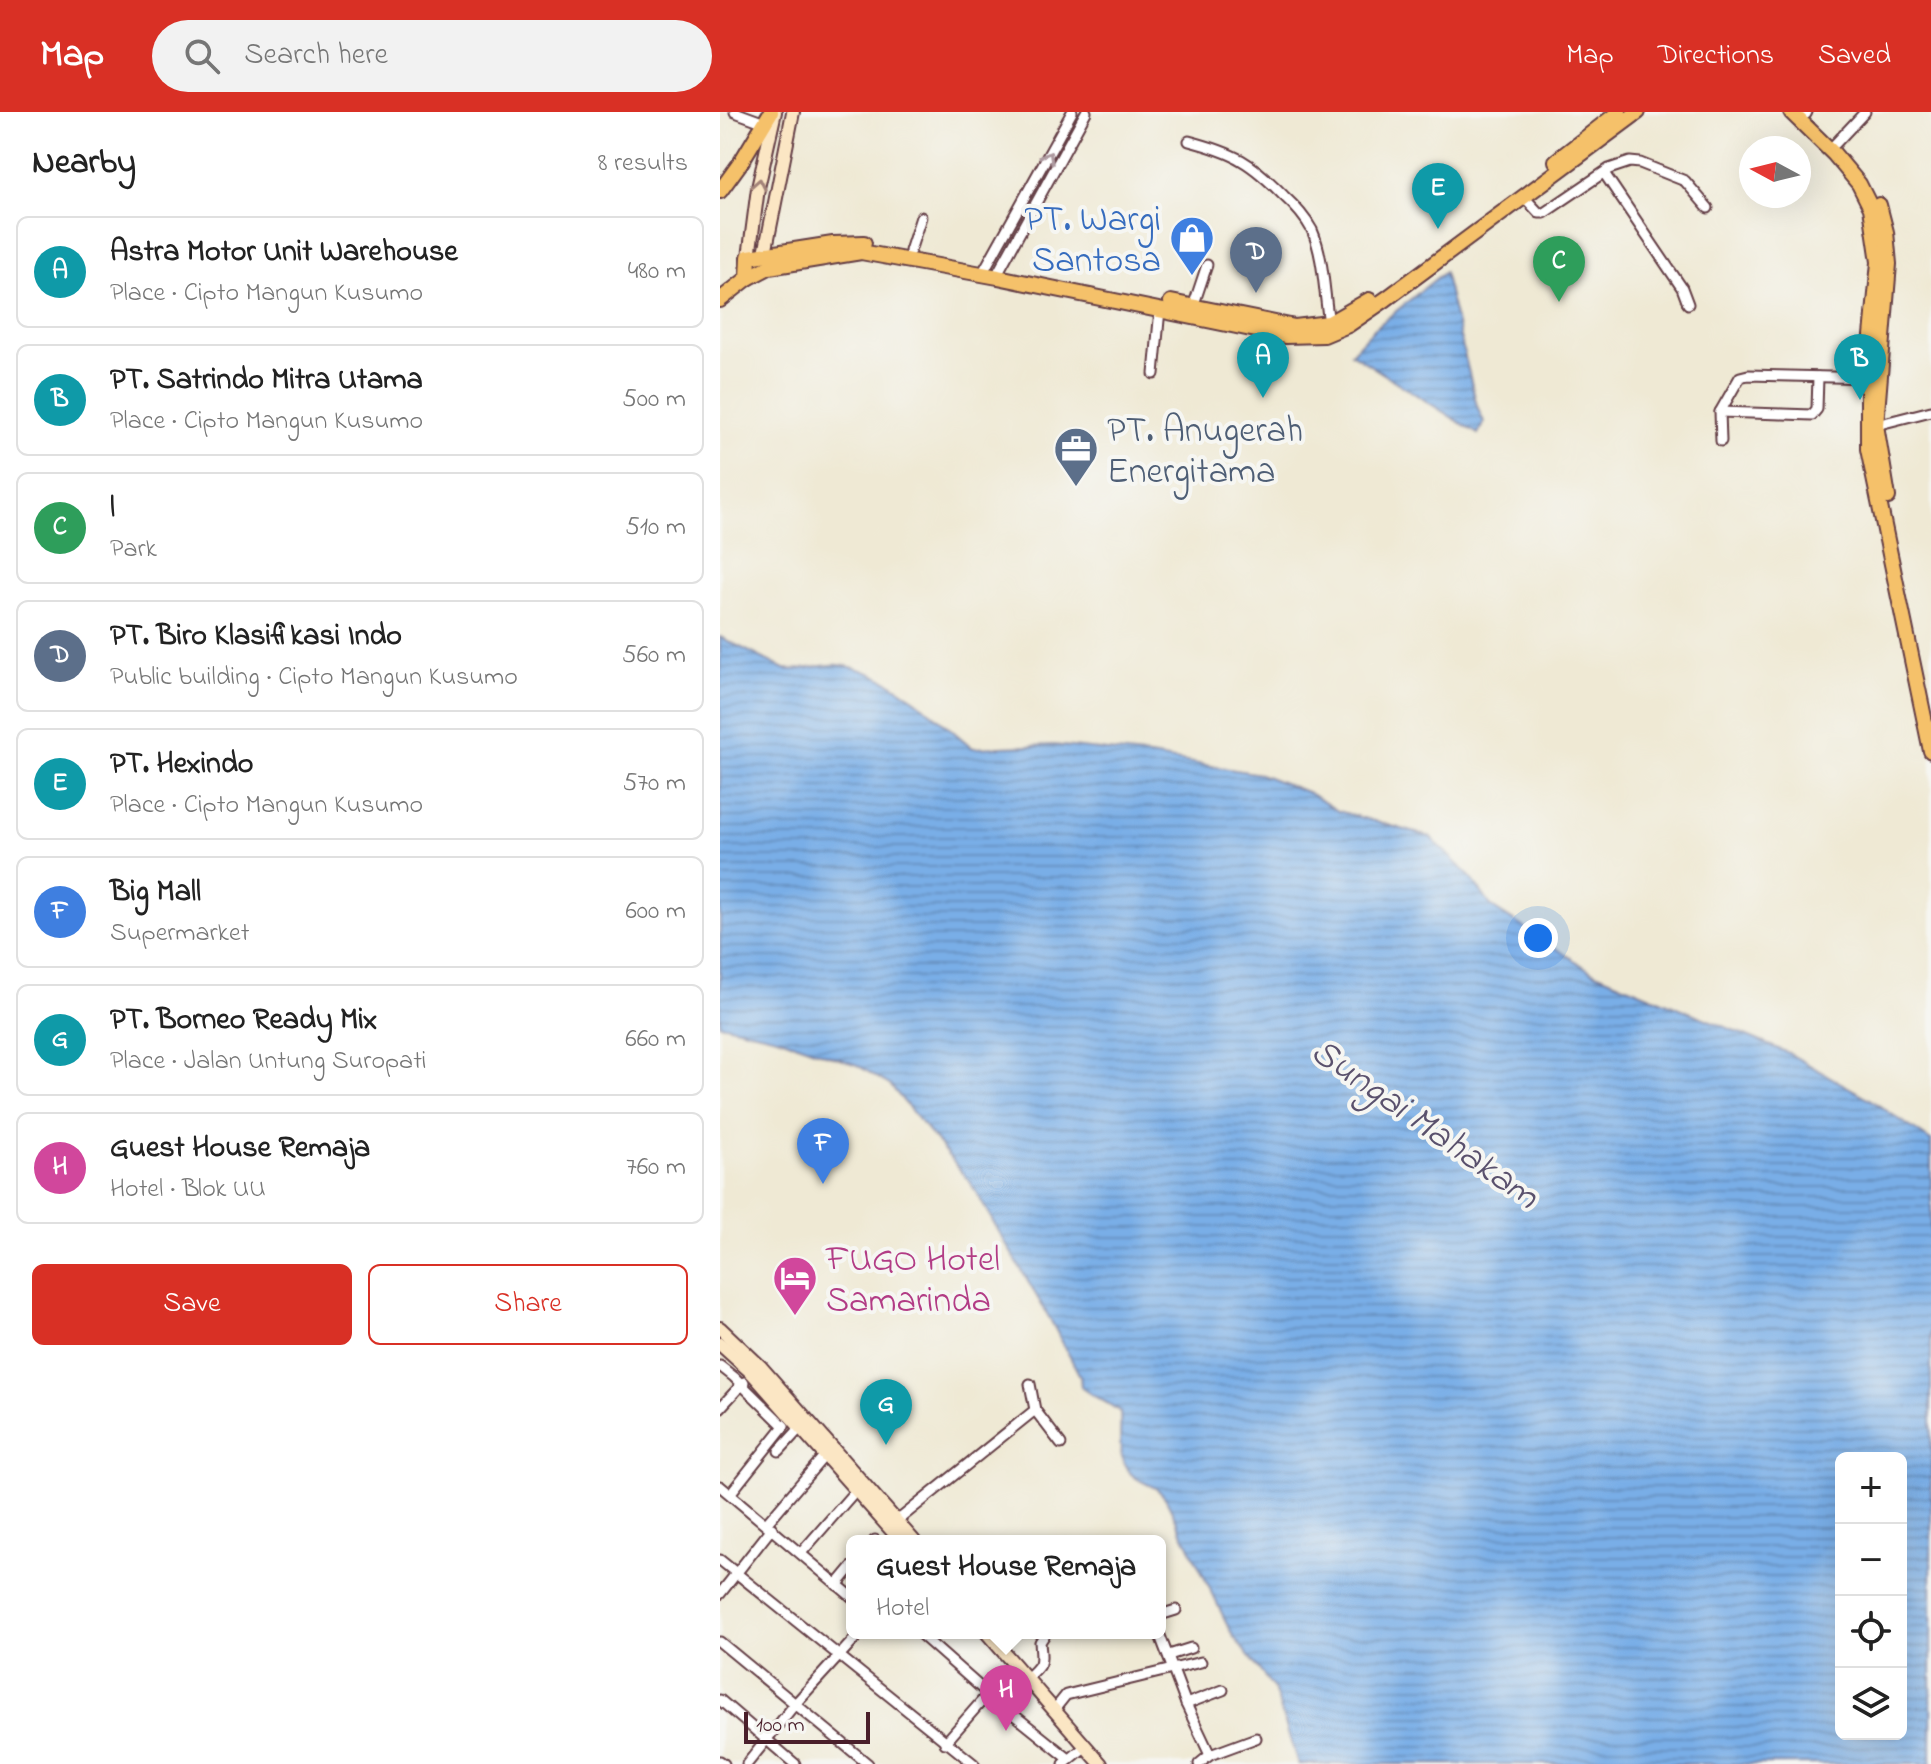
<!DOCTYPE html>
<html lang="en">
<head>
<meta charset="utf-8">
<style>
  :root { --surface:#fff; --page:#f2f2f2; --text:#222; --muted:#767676; --line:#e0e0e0; --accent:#d93025 }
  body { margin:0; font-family:"Indie Flower",sans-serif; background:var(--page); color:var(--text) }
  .controls { position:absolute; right:24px; bottom:24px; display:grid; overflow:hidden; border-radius:12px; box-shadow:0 8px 32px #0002 }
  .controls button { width:72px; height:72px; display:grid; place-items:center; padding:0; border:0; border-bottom:2px solid var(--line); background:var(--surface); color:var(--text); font:40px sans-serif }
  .compass { position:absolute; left:1019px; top:24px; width:72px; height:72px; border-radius:50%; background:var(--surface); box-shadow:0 8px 32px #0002; rotate:277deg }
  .scale { position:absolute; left:24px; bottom:20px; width:126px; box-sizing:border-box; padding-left:8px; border:4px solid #4a1f2b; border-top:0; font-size:22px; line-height:28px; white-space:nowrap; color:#4a1f2b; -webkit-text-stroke:6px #f6f6f2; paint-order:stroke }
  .you { position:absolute; left:818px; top:826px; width:28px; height:28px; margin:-20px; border:6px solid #fff; border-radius:50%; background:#1a73e8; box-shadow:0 0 0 12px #1a73e833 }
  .badge { display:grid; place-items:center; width:52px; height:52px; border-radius:50%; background:var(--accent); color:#fff; font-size:26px; font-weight:700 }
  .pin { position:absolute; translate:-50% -66px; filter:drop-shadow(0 2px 4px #0008) }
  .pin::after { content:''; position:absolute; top:42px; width:28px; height:24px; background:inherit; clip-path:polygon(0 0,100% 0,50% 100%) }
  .popup { position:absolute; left:126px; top:1423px; width:320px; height:104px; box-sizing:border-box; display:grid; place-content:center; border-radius:12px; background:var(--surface); filter:drop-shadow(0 2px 6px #0005); font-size:26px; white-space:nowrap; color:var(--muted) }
  .popup b { font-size:30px; color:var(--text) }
  .popup::after { content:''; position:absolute; left:50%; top:100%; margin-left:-16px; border:16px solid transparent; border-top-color:var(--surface) }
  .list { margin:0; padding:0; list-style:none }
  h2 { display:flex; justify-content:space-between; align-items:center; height:104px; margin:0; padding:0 32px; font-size:34px }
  h2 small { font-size:26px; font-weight:400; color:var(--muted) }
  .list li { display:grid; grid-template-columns:52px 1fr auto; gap:24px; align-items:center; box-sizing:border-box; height:112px; margin:0 16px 16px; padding:0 16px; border:2px solid var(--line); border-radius:12px }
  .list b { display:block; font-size:30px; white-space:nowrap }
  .list p { margin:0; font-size:26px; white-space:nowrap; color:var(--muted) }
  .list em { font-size:26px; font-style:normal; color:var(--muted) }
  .actions { display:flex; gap:16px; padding:24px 32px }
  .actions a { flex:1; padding:18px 0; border:2px solid var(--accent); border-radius:12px; text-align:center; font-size:28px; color:var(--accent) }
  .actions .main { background:var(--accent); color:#fff }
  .icon { flex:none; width:44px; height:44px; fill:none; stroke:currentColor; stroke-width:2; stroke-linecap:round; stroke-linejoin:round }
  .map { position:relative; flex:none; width:1211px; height:1652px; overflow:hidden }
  header { display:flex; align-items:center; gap:48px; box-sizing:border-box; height:112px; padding:0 40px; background:var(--accent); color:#fff }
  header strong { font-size:38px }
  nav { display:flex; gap:44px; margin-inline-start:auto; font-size:28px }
  .search { width:560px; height:72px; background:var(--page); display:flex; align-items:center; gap:20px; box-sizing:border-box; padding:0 28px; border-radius:44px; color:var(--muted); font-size:30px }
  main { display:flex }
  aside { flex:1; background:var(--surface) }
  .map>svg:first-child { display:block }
  .water { fill:url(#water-rules); stroke:#626689; stroke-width:2; fill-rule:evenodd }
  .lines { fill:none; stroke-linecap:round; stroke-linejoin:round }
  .minor-casing { stroke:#633d44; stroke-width:13 }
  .secondary-casing { stroke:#633d44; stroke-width:16 }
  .trunk-casing { stroke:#633d44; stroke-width:18 }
  .minor { stroke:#fff; stroke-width:9 }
  .secondary { stroke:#fbe6c4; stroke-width:12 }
  .trunk { stroke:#f5c16b; stroke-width:14 }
  .oneway { stroke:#ae9aa0 }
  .oneway2 { stroke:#a28278 }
  .labels { text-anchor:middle; stroke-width:8; stroke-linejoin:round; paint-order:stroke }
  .shop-label { font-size:36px; fill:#366cbe; stroke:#f6f6f2; text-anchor:end }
  .service-label { font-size:36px; fill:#4e5e75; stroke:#f6f6f2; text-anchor:start }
  .hotel-label { font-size:36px; fill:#b23c85; stroke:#f6f6f2; text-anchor:start }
  .water-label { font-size:38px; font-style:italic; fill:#5a516d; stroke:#f6f6f2 }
</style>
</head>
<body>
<header>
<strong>Map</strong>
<div class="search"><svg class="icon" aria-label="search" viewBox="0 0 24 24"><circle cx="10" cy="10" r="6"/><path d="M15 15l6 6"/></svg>Search here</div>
<nav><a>Map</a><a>Directions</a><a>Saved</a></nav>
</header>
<main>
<aside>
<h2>Nearby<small>8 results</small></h2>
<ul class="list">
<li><span class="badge" style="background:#0f9aa8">A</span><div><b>Astra Motor Unit Warehouse</b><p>Place · Cipto Mangun Kusumo</p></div><em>480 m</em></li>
<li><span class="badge" style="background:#0f9aa8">B</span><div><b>PT. Satrindo Mitra Utama</b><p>Place · Cipto Mangun Kusumo</p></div><em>500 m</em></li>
<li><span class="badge" style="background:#2e9e5b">C</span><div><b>l</b><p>Park</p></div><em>510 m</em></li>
<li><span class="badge" style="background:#5c6f8a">D</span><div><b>PT. Biro Klasifikasi Indo</b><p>Public building · Cipto Mangun Kusumo</p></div><em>560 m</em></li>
<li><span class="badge" style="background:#0f9aa8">E</span><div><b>PT. Hexindo</b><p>Place · Cipto Mangun Kusumo</p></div><em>570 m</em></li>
<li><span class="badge" style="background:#3f7fe0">F</span><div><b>Big Mall</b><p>Supermarket</p></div><em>600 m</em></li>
<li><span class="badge" style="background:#0f9aa8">G</span><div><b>PT. Borneo Ready Mix</b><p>Place · Jalan Untung Suropati</p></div><em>660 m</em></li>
<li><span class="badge" style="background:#d1479c">H</span><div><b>Guest House Remaja</b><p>Hotel · Blok UU</p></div><em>760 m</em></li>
</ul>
<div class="actions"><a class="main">Save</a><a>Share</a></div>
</aside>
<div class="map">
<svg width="1211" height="1652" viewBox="0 0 1211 1652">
  <defs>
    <pattern id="water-rules" width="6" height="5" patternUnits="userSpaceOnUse" patternTransform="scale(2)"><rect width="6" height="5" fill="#79aee7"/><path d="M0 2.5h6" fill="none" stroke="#658dbb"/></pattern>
  </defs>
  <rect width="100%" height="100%" fill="#f6f6f2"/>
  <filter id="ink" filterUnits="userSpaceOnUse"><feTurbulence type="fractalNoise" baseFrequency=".0125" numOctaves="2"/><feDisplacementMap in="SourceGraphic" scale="16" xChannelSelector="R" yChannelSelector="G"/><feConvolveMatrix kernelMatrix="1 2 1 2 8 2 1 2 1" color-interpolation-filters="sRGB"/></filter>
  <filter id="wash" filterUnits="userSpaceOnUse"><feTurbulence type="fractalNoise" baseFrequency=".006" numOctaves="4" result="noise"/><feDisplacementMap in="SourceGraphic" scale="32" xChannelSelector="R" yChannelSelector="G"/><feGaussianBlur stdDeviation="1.8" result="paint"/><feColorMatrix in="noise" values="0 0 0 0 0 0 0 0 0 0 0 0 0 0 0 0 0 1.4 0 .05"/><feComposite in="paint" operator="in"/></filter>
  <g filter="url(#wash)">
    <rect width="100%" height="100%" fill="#efe9d4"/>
    <!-- water -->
    <g class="water">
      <polygon points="724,160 757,294 764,310 758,322 631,241 653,218"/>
      <path d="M0,525L64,557C83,561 100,551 119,553C172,559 214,604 253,636L334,633L423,643L540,662L589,681L618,699L710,725L752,767L772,795L871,859L1068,941L1151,988L1211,1029V1652H578L554,1577L513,1524L446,1387C436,1372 429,1375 416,1366C394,1351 402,1322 400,1300C388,1289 373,1286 361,1275L360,1264L330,1207L250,1070L171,974L137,953L57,925L0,912ZM1121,1346H1181V1622H1121Z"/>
    </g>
  </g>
  <g filter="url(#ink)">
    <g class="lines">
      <!-- minor casing -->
      <g class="minor-casing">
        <g id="minor">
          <polyline points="15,0 45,11"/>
          <polyline points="1086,2 1087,0"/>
          <path d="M469,29C515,41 531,50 564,84C575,94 585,105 592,118C604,145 604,182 609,211"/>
          <polyline points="1115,32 1145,0"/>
          <polyline points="884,61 962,176 968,192"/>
          <polyline points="804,85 819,101 824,101 889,57 910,50 920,51 965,69 988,96"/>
          <polyline points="190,139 201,105"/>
          <polyline points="262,162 352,0"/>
          <polyline points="276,164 366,0"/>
          <polyline points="473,195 487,153"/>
          <polyline points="434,262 440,197"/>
          <polyline points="1000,300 1092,303 1097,297 1098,265"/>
          <polyline points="1156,313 1211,299"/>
          <polyline points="1001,329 1000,300 1020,265 1028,263 1153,266"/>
          <polyline points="0,1254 14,1265 64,1314 10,1382"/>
          <polyline points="310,1272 315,1298 341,1332"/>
          <polyline points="0,1296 24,1270"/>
          <polyline points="59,1339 80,1316"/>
          <polyline points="0,1374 132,1485"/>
          <polyline points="177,1409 315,1298"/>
          <polyline points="46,1412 105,1343"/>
          <polyline points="154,1429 155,1428"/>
          <polyline points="81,1441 136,1378"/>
          <polyline points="0,1448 254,1652"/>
          <polyline points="117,1473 132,1455"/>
          <polyline points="0,1482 52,1416"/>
          <polyline points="440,1503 456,1498"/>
          <polyline points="199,1521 268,1582 349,1647"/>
          <polyline points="439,1521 466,1592 490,1643"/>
          <polyline points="0,1530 148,1652"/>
          <polyline points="449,1543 471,1536"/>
          <path d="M306,1567C323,1552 322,1552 320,1530L326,1521"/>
          <polyline points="0,1588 75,1652"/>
          <polyline points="466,1592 503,1578"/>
          <polyline points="334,1598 346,1583 481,1550"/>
          <polyline points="225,1631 268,1582"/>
          <polyline points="0,1649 4,1652"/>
          <polyline points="27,1652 75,1592 140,1521"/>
          <polyline points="344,1652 366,1634"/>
          <polyline points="479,1652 490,1643 536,1626"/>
        </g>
      </g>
      <!-- secondary casing -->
      <g class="secondary-casing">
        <g id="secondary">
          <polyline points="45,141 73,0"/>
          <polyline points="29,145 38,76 55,0"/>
          <polyline points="0,1216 40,1254 194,1429"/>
          <polyline points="0,1232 32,1261 181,1429"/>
          <polyline points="267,1521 381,1652"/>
        </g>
      </g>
      <!-- trunk casing -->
      <g class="trunk-casing">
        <g id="trunk">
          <polyline points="1071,0 1114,42 1139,72 1151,96 1159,150 1148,266 1148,337 1211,639"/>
          <polyline points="836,49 899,0"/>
          <polyline points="0,79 21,50 51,0"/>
          <polyline points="1159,93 1166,120 1169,152 1156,313 1168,385"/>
          <polyline points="28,166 29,145 113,132 144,131"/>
          <polyline points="0,188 28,166 49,155 141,140 278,165 565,224 604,223 628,213 666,187 918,0"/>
          <polyline points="451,190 575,215 609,211 649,188"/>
        </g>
      </g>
      <!-- minor -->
      <use href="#minor" class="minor"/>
      <!-- secondary -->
      <use href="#secondary" class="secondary"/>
      <!-- trunk -->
      <use href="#trunk" class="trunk"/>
    </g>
    <!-- one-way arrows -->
    <defs><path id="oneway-chevron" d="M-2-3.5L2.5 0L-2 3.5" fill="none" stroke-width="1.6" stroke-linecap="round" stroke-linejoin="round" transform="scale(2)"/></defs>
    <use class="oneway" href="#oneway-chevron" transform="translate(328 45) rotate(-61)"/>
    <use class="oneway2" href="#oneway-chevron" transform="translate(39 72) rotate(-79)"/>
  </g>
  <!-- icons -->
  <defs>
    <g id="shop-pin" transform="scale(2.3)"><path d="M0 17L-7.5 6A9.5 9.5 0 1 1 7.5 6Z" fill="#3f7fe0" stroke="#f6f6f2"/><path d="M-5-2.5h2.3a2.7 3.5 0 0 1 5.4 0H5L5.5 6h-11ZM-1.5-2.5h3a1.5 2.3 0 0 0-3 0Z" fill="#fff"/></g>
    <g id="office-pin" transform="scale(2.3)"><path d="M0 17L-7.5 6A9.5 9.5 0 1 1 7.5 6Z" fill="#5c6f8a" stroke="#f6f6f2"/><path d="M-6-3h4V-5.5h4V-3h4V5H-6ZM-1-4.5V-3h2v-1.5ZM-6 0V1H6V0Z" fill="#fff"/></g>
    <g id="hotel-pin" transform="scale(2.3)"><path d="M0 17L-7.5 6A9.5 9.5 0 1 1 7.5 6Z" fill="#d1479c" stroke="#f6f6f2"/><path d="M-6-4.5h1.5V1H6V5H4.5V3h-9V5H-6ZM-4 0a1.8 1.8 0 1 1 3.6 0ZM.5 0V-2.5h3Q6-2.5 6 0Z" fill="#fff"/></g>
  </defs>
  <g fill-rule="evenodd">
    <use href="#shop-pin" x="472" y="126"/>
    <use href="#office-pin" x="356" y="337"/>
    <use href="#hotel-pin" x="75" y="1166"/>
  </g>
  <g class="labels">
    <!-- shop labels -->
    <g class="shop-label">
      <text x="441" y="118">PT. Wargi<tspan x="441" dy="41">Santosa</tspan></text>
    </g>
    <!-- service labels -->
    <g class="service-label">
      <text x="387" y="329">PT. Anugerah<tspan x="387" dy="41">Energitama</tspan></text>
    </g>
    <!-- hotel labels -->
    <g class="hotel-label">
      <text x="106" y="1158">FUGO Hotel<tspan x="106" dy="41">Samarinda</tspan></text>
    </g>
    <!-- water labels -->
    <g class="water-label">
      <text transform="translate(706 1010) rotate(35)" y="13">Sungai Mahakam</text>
    </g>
  </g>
</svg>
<div class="controls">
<button>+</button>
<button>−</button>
<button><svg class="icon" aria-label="locate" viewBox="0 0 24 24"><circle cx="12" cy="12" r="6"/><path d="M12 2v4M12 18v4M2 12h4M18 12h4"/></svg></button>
<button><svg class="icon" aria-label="layers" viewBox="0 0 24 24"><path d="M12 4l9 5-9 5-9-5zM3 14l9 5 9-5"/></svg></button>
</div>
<svg class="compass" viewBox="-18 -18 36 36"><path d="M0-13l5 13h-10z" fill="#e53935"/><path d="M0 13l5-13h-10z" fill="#767676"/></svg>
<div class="scale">100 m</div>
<div class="you"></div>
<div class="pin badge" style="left:543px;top:286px;background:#0f9aa8">A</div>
<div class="pin badge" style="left:1140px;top:288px;background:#0f9aa8">B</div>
<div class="pin badge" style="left:839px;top:190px;background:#2e9e5b">C</div>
<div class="pin badge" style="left:536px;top:181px;background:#5c6f8a">D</div>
<div class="pin badge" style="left:718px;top:117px;background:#0f9aa8">E</div>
<div class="pin badge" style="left:103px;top:1072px;background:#3f7fe0">F</div>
<div class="pin badge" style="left:166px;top:1333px;background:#0f9aa8">G</div>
<div class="pin badge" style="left:286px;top:1619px;background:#d1479c">H</div>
<div class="popup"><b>Guest House Remaja</b>Hotel</div>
</div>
</main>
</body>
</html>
